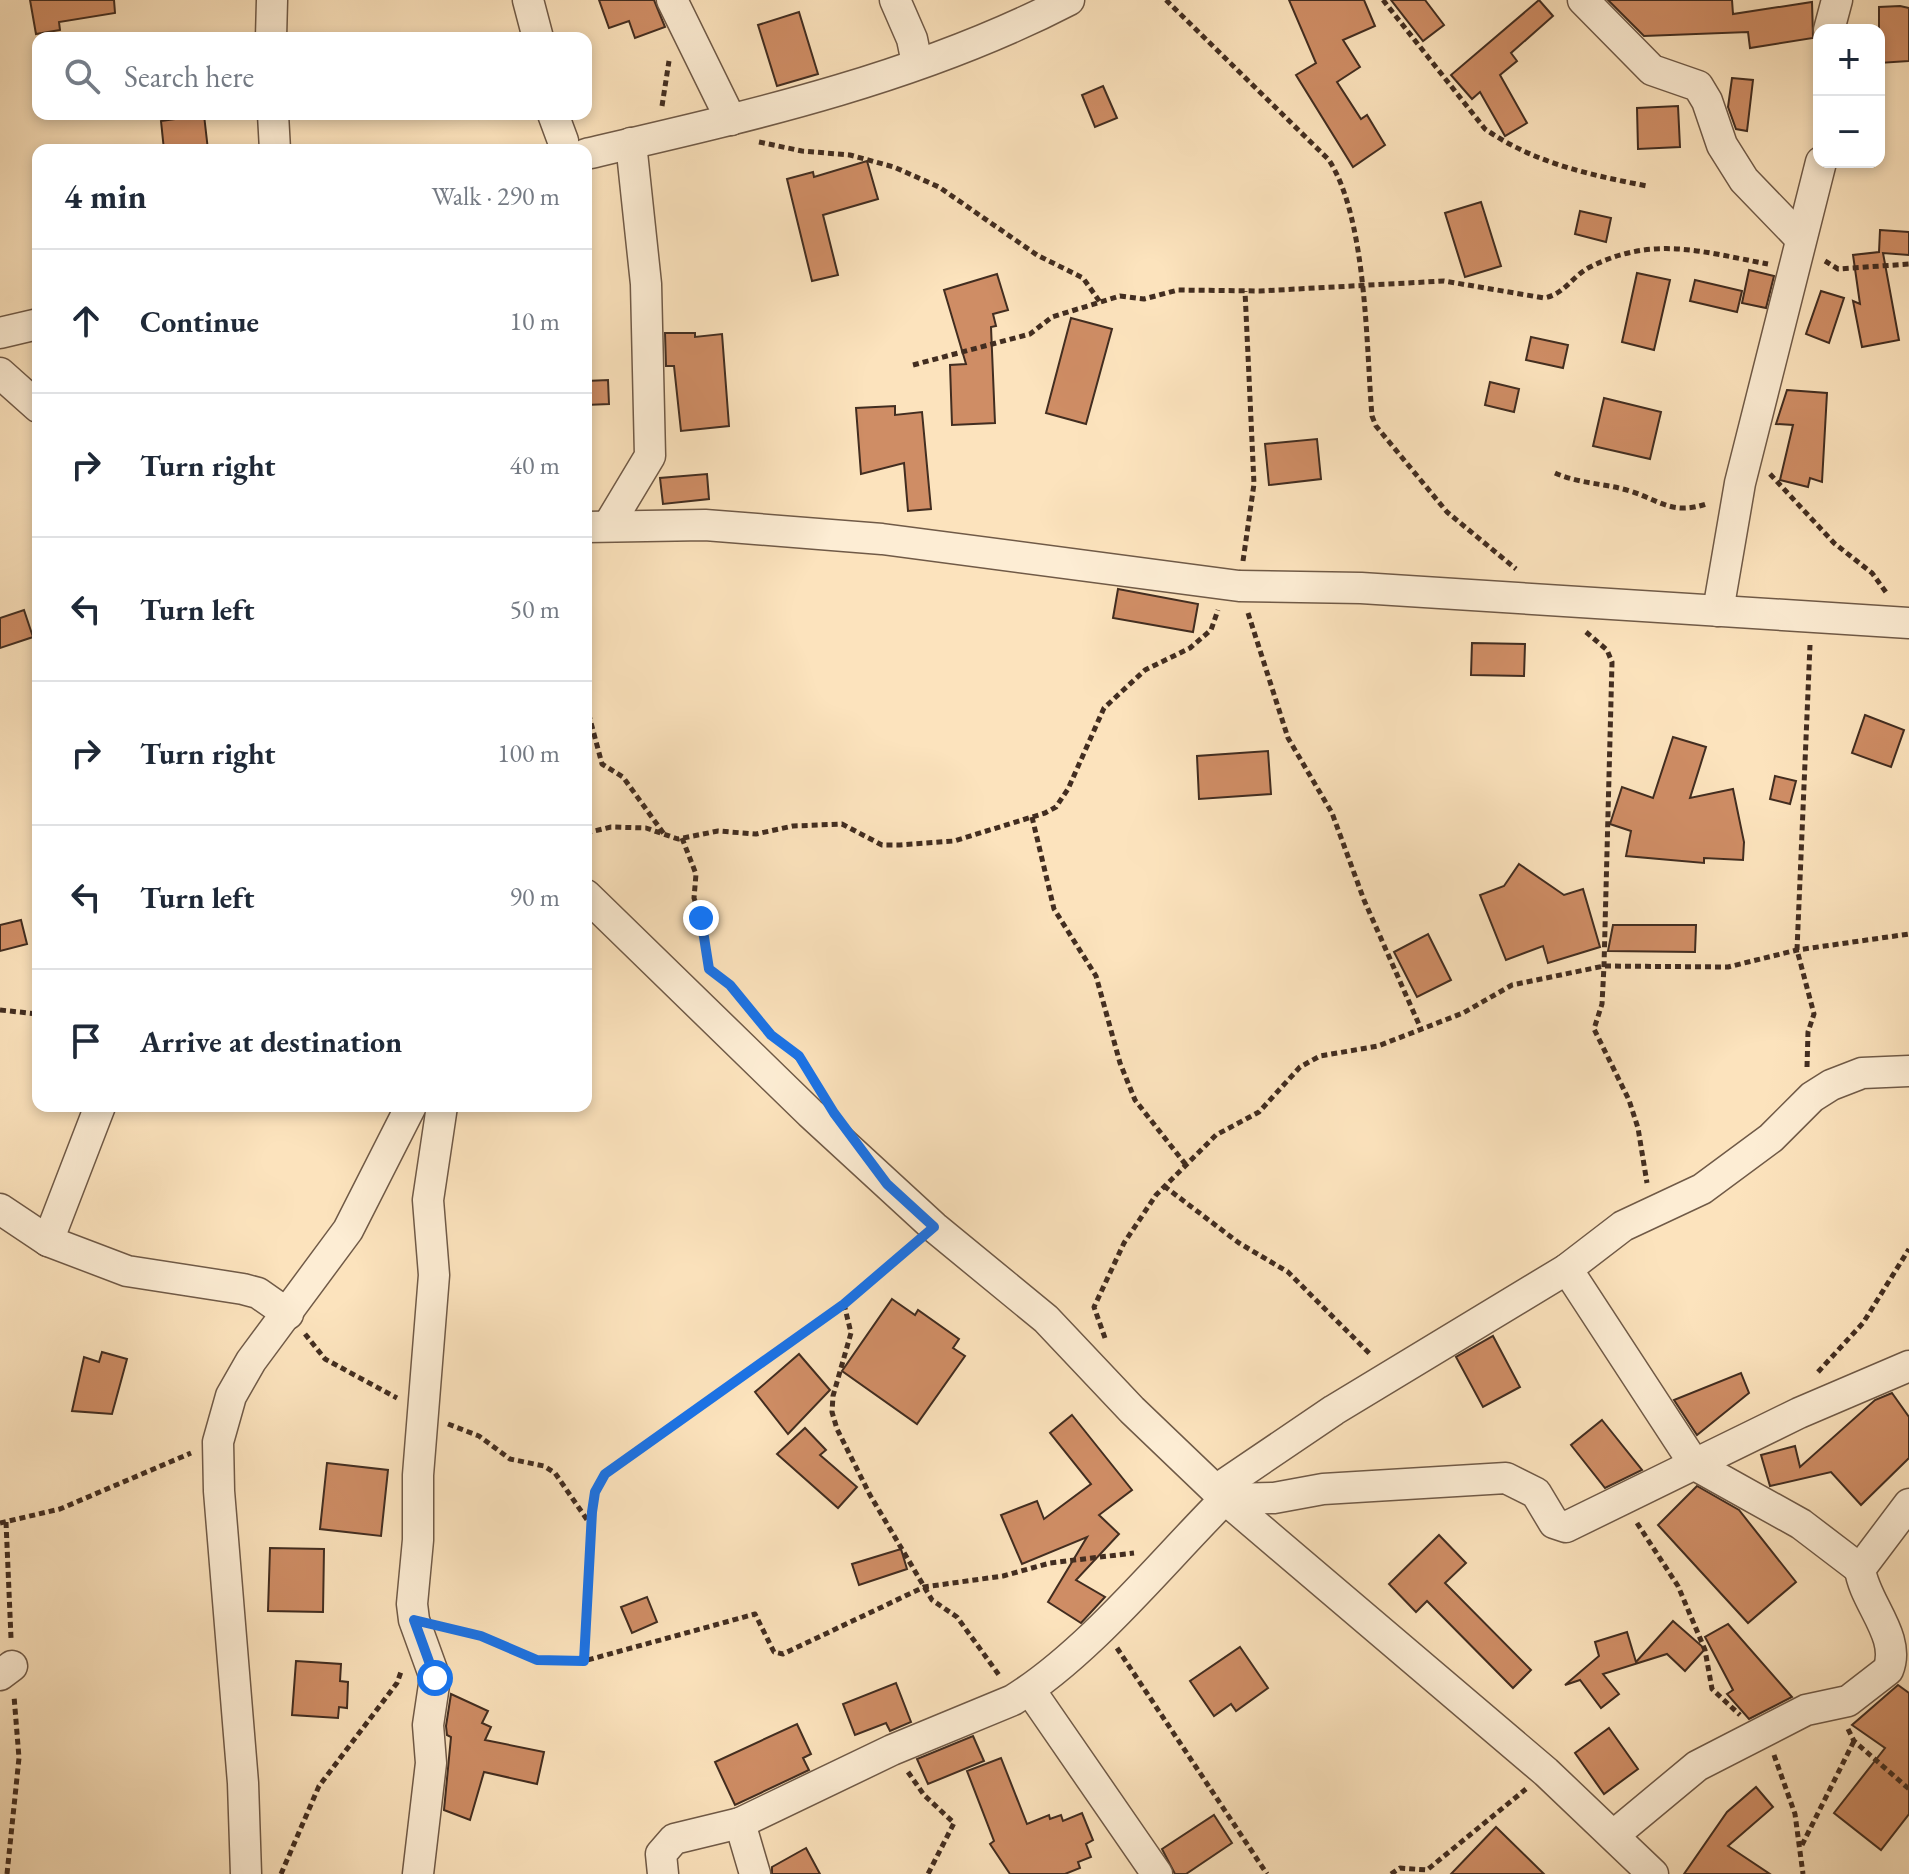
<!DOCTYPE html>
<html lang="en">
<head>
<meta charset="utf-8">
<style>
  :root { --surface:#fff; --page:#f2f2f3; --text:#1f2937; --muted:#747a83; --line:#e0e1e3 }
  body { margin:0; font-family:"EB Garamond",serif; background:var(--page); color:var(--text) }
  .controls { position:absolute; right:24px; top:24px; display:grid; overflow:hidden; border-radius:16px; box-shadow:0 4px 12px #0003 }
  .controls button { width:72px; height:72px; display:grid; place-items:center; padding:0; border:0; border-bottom:2px solid var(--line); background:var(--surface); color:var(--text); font:40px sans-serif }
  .stop { position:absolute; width:24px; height:24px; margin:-18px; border:6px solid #1a73e8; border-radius:50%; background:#fff }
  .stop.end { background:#1a73e8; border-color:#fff; box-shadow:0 2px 8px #0008 }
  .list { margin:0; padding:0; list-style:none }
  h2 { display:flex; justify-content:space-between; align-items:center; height:104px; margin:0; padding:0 32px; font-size:34px }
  h2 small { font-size:26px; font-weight:400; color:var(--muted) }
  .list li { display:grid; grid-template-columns:52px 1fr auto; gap:24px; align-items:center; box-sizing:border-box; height:144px; padding:0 32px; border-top:2px solid var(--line) }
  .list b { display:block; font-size:30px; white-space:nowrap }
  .list em { font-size:26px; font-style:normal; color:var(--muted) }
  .icon { flex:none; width:44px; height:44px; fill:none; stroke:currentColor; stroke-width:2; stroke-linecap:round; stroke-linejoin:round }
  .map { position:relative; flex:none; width:1909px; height:1874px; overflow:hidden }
  .search { position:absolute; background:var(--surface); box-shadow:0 4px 12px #0003; left:32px; top:32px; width:560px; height:88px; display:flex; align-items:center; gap:20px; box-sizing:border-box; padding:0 28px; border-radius:16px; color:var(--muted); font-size:30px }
  .panel { position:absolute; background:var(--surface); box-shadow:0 4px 12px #0003; left:32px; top:144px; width:560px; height:968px; border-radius:16px }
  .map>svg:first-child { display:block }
  .building { fill:#cf8d65; stroke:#422d20; stroke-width:2 }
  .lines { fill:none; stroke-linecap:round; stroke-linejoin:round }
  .minor-casing { stroke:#705a47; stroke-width:33 }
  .path { stroke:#422d20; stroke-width:5; stroke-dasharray:6 4; stroke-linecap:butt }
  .minor { stroke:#fdedd4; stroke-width:30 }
  .route { stroke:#1a73e8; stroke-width:10 }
</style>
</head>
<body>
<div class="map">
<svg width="1909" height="1874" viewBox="0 0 1909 1874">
  <rect width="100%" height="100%" fill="#fce3bd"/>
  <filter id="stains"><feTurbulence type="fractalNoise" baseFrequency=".0025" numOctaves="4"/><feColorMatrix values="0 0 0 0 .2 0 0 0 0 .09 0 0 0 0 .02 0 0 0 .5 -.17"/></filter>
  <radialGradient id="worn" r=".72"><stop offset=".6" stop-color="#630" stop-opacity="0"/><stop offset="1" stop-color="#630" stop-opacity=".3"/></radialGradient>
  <!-- building -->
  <g class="building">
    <polygon points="30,0 114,0 115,13 59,22 60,30 36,34"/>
    <polygon points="599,0 654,0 665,27 635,38 629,21 609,28"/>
    <polygon points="1289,0 1364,0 1375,26 1343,40 1360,67 1337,82 1361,119 1367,115 1385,145 1353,167 1296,75 1316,63"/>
    <polygon points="1391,0 1425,0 1444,25 1423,41"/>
    <polygon points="1539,0 1553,16 1511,53 1517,61 1500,75 1527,123 1505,136 1480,92 1472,99 1451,75"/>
    <polygon points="1608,0 1732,0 1733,14 1812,2 1813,38 1750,48 1748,32 1644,36"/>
    <polygon points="1900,6 1909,8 1909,61 1879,63 1879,7"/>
    <polygon points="799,12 818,74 777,86 758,25"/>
    <polygon points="1732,78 1753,80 1747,131 1736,129 1728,107"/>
    <polygon points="1103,86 1117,118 1095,127 1082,95"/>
    <polygon points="1678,106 1680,147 1638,149 1637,108"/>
    <polygon points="204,115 208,150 164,150 161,121"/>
    <polygon points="867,161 878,199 823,215 838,275 812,281 787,179 813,172 814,177"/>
    <polygon points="1481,202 1501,266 1465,277 1445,213"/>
    <polygon points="1580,211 1611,218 1606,242 1575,234"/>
    <polygon points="1880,230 1909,232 1909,255 1883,253 1899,340 1862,347 1853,301 1860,304 1853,255 1879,252"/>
    <polygon points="1749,270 1774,276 1766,308 1742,303"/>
    <polygon points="1637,273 1670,280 1654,350 1622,342"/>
    <polygon points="997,274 1008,310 993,314 996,326 991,327 995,423 952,425 950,365 966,364 944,290"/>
    <polygon points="1695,280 1742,291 1737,312 1690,301"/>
    <polygon points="1821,291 1844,298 1829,343 1806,334"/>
    <polygon points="1071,318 1112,329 1086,424 1046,413"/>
    <polygon points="665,333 695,333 695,337 722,334 729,426 681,431 674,366 666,366"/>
    <polygon points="1531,337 1568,345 1563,368 1526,360"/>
    <polygon points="608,380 609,404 586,405 586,381"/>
    <polygon points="1490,382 1519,389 1514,412 1485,405"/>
    <polygon points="1787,390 1827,393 1822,482 1810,478 1808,487 1780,480 1793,425 1776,424"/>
    <polygon points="1604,398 1661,412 1650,459 1593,446"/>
    <polygon points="895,406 895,415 922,412 931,509 908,511 904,463 861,474 856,408"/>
    <polygon points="1317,439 1321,479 1269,485 1265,444"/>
    <polygon points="707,474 709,499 663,504 660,478"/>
    <polygon points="1118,589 1198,604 1193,632 1113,618"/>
    <polygon points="24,610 33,637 0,648 0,618"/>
    <polygon points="1472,643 1525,644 1524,676 1471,675"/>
    <polygon points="1865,715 1904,730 1891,767 1852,753"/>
    <polygon points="1673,737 1706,747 1690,798 1733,789 1744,842 1743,860 1704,858 1704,863 1626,856 1631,831 1610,824 1622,787 1653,798"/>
    <polygon points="1268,751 1271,794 1199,799 1197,756"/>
    <polygon points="1775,776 1796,781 1790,804 1770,799"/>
    <polygon points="1519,864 1564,895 1583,889 1600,947 1548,963 1543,946 1506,960 1480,895 1504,886"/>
    <polygon points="21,920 27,944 0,951 0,925"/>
    <polygon points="1613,925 1696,925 1695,952 1608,951"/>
    <polygon points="1428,934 1451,980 1417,997 1394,952"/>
    <polygon points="892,1299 915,1315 918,1310 959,1339 953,1348 965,1356 917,1424 842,1371"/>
    <polygon points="1493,1336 1520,1387 1483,1407 1456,1357"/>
    <polygon points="102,1352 127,1359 112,1414 72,1411 84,1357 99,1362"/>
    <polygon points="799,1354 830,1390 788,1434 755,1392"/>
    <polygon points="1741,1373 1749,1393 1697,1435 1674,1400"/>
    <polygon points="1892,1393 1909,1417 1909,1458 1861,1505 1831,1472 1770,1486 1761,1455 1795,1446 1800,1467 1875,1400"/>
    <polygon points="1072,1415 1132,1490 1099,1515 1119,1534 1076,1580 1105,1597 1081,1623 1048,1602 1087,1537 1022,1564 1001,1515 1037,1501 1044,1519 1091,1484 1050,1433"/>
    <polygon points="1602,1420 1642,1470 1605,1488 1571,1445"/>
    <polygon points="805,1428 826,1450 820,1455 857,1487 838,1508 777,1454"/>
    <polygon points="327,1463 388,1470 381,1536 320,1529"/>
    <polygon points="1697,1486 1739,1510 1796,1582 1748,1623 1658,1525"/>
    <polygon points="1439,1535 1466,1563 1445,1583 1531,1670 1513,1688 1427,1601 1416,1612 1389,1584"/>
    <polygon points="270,1548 324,1549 323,1612 268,1611"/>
    <polygon points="901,1549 907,1569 859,1585 852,1564"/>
    <polygon points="647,1597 657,1622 632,1633 621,1607"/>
    <polygon points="1673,1621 1705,1649 1685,1671 1667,1654 1603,1674 1619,1694 1601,1708 1580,1680 1565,1685 1599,1656 1595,1642 1627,1632 1636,1662"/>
    <polygon points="1728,1624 1792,1697 1749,1719 1727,1694 1733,1690 1705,1637"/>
    <polygon points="1240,1647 1268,1688 1236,1711 1231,1704 1214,1716 1190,1681"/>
    <polygon points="296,1661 341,1664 340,1681 348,1682 347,1708 339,1707 338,1718 292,1715"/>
    <polygon points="896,1683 911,1722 890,1731 886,1723 855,1735 843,1704"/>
    <polygon points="1898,1685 1909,1693 1909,1814 1881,1850 1834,1813 1885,1748 1852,1725"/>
    <polygon points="451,1694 488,1711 482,1723 491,1727 485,1740 544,1752 537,1784 484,1772 470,1820 444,1810 451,1737 447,1735 446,1726"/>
    <polygon points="797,1724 811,1754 803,1758 809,1770 735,1805 715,1762"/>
    <polygon points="1609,1728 1638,1769 1604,1794 1575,1753"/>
    <polygon points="973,1736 984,1761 928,1784 917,1759"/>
    <polygon points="1001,1758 1027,1824 1049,1815 1050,1819 1061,1815 1063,1821 1082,1813 1093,1840 1086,1844 1091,1857 1078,1862 1080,1868 1065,1874 1010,1874 990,1844 994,1841 967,1771"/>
    <polygon points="1756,1787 1773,1807 1728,1846 1770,1874 1684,1874 1727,1812"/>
    <polygon points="1214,1815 1232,1843 1186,1874 1175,1874 1162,1849"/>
    <polygon points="1496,1827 1544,1874 1451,1874"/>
    <polygon points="806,1848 820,1874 772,1874 772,1867"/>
  </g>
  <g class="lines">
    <!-- minor casing -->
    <g class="minor-casing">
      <g id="minor">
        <polyline points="528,0 538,38"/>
        <polyline points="672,0 731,120"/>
        <polyline points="895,0 912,39 917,63"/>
        <polyline points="1583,0 1652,70 1698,86 1707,101 1722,145 1744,180 1800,238"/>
        <polyline points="1829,30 1837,0"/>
        <polyline points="271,38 272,0"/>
        <polyline points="273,114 275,150"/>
        <polyline points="553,114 563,141"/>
        <path d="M586,154C750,116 919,78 1069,0"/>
        <polyline points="0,333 38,324"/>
        <polyline points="0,373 38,407"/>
        <polyline points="608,526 650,456 646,284 631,143"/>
        <polyline points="586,527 705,525 882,539 1239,586 1361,588 1909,623"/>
        <polyline points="1718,611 1740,483 1821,162"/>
        <polyline points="586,895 810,1113 934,1227 1046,1319 1132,1410 1225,1499 1546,1772 1653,1874"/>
        <polyline points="0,1209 48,1241 127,1271 243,1289 258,1293 288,1314"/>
        <polyline points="48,1241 100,1106"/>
        <polyline points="1567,1269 1695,1465 1801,1524 1860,1569"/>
        <polyline points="1216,1490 1334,1410 1567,1269 1623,1226 1702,1189 1771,1138 1812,1097 1831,1085 1862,1073 1909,1071"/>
        <polyline points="0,1675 12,1666"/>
        <polyline points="1030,1690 1157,1874"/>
        <polyline points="740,1823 755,1874"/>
        <path d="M1614,1835L1697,1766L1806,1710L1848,1701L1888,1670C1902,1637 1864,1602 1860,1569L1909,1504"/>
        <polyline points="246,1874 243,1783 219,1491 218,1442 231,1396 251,1361 348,1230 411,1106"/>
        <polyline points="418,1874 431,1763 428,1725 435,1678 414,1620 412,1604 418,1540 418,1475 434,1275 428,1200 442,1106"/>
        <path d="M663,1874L661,1854L674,1839L740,1823L892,1750L1013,1700C1089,1653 1161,1563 1225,1499L1274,1498L1323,1489L1506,1478L1536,1493L1554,1523L1566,1527L1799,1413L1909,1366"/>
      </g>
    </g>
    <!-- path -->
    <g class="path">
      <path d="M1166,0L1329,160C1367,220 1366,345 1372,416L1376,426L1447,512L1516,569"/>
      <path d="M1383,0L1485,129C1534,163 1590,175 1647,186"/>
      <polyline points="662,106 669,61"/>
      <polyline points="759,142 802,151 850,155 894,167 939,187 1037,255 1083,278 1100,302"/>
      <polyline points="1825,261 1838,269 1909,264"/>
      <path d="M913,365L1030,334L1052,317L1120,296L1144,299L1178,290L1260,291L1444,281L1544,298C1565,294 1572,276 1590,267C1654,235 1702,252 1768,264"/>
      <path d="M1555,473C1580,484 1604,483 1630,491C1661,501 1673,516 1709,503"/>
      <polyline points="1770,474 1834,543 1872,573 1888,595"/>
      <polyline points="1243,561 1254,484 1245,291"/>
      <polyline points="1248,613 1288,738 1332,813 1364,900 1421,1029"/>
      <polyline points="1586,632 1607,650 1612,662 1604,966 1602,1004 1594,1029 1629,1100 1638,1128 1647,1183"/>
      <polyline points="586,704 602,764 623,777 664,834"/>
      <polyline points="1032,817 1054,909 1096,976 1120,1063 1135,1100 1186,1165"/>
      <polyline points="586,833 611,827 646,828 678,839 718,831 756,834 793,826 842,824 882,845 900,845 954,841 1045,813 1056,807 1068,789 1104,708 1145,670 1190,648 1211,630 1218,610"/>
      <polyline points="682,838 696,874 694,898 701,918 709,969 730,985 757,1018"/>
      <polyline points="0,1010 38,1014"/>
      <polyline points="787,1047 810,1071"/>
      <polyline points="1807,1067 1808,1032 1814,1014 1797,950 1810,645"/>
      <polyline points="1164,1186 1239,1243 1288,1272 1371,1355"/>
      <polyline points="844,1304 851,1333 833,1396 832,1412 837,1429 870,1495 932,1600 957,1617 999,1675"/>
      <polyline points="305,1334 325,1359 397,1398"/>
      <polyline points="1105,1338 1094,1307 1124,1243 1156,1195 1216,1135 1259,1112 1300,1067 1320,1056 1378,1046 1463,1013 1512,985 1604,966 1728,967 1797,950 1909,934"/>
      <polyline points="1818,1372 1863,1323 1909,1249"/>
      <polyline points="448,1424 479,1436 510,1459 544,1466 555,1473 590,1524"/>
      <polyline points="6,1522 11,1638"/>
      <polyline points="0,1523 60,1509 191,1453"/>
      <polyline points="1637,1523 1678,1586 1705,1650 1712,1689 1740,1715"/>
      <polyline points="444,1627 481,1636 537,1660 584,1661 755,1614 774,1652 783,1654 924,1587 1003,1576 1050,1563 1134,1553"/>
      <polyline points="1117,1648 1267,1874"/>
      <polyline points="584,1661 592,1512 595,1492 605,1474 844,1304 913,1246"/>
      <polyline points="1848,1729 1854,1741 1909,1789"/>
      <polyline points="1774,1755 1795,1814 1803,1874"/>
      <polyline points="908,1772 924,1795 954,1823 928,1874"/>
      <polyline points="1802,1845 1854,1741"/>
      <polyline points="7,1874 19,1758 14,1696"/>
      <polyline points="281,1874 319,1786 397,1683 402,1669"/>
      <polyline points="1391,1874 1400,1868 1427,1870 1526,1789"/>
    </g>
    <!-- minor -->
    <use href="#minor" class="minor"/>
  </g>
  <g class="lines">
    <!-- route -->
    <polyline class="route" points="435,1678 414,1620 481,1636 537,1660 584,1661 592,1512 595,1492 605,1474 844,1304 934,1227 887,1184 834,1113 799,1056 771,1035 730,985 709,969 701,918"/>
  </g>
  <rect width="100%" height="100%" filter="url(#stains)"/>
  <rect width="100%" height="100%" fill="url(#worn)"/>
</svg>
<div class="controls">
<button>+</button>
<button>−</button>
</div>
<div class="stop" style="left:435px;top:1678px"></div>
<div class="stop end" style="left:701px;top:918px"></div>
<div class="search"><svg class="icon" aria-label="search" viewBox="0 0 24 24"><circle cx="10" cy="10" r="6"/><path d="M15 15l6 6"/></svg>Search here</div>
<section class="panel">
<h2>4 min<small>Walk · 290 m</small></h2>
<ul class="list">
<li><svg class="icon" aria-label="ahead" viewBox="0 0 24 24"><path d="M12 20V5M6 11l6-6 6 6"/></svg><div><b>Continue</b></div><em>10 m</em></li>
<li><svg class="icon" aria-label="right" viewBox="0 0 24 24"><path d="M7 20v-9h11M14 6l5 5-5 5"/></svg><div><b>Turn right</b></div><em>40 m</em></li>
<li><svg class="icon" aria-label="left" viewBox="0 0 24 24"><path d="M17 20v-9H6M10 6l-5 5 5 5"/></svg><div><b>Turn left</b></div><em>50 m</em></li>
<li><svg class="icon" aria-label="right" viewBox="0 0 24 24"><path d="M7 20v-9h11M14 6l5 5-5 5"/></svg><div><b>Turn right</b></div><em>100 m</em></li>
<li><svg class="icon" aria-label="left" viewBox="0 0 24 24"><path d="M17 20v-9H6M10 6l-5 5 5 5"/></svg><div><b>Turn left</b></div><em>90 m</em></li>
<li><svg class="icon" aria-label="arrive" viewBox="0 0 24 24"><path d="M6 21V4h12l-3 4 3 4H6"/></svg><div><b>Arrive at destination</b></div></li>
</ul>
</section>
</div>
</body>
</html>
